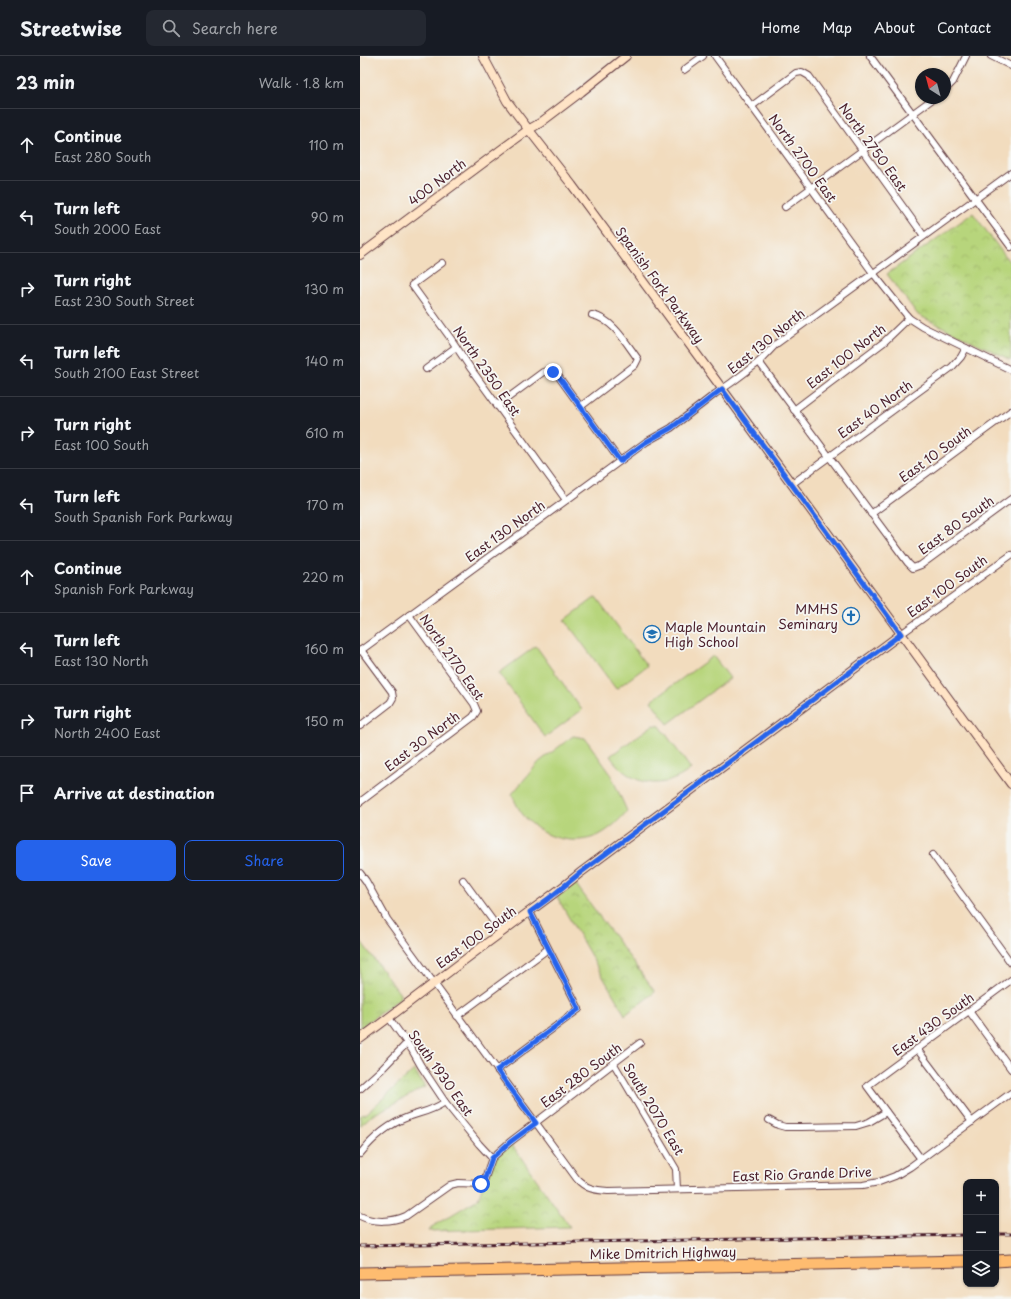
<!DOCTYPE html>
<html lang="en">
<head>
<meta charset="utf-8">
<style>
  :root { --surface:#171b24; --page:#242831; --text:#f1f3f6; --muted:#9ea1a6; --line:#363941; --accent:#2563eb }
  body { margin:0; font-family:"Playpen Sans",sans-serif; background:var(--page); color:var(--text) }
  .controls { position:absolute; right:12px; bottom:12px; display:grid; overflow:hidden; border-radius:8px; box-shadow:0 1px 3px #0004 }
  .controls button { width:36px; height:36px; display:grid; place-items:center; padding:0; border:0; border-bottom:1px solid var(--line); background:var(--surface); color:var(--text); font:20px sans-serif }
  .compass { position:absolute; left:555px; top:12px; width:36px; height:36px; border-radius:50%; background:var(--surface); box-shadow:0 1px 3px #0004; rotate:324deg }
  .stop { position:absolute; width:12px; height:12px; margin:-9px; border:3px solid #2563eb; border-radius:50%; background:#fff }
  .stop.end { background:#2563eb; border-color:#fff; box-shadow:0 1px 4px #0008 }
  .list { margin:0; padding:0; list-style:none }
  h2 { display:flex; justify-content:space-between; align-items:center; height:52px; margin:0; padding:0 16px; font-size:17px }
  h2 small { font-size:13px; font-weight:400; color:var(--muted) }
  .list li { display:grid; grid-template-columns:26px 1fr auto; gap:12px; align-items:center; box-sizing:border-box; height:72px; padding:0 16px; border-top:1px solid var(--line) }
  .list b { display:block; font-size:15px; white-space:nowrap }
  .list p { margin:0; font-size:13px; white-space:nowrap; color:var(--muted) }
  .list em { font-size:13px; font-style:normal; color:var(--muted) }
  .actions { display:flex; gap:8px; padding:12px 16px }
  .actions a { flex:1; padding:9px 0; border:1px solid var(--accent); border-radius:8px; text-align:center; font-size:14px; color:var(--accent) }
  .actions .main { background:var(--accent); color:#fff }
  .icon { flex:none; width:22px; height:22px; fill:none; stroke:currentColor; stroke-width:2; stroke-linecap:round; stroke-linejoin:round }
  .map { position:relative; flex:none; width:651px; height:1243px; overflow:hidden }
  header { display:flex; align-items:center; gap:24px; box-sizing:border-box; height:56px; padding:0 20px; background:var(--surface); border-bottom:1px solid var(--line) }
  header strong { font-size:19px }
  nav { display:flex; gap:22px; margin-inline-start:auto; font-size:14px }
  .search { width:280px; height:36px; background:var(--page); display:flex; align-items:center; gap:10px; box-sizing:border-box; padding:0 14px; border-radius:8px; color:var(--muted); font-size:15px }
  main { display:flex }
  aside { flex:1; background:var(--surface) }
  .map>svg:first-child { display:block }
  .grass { fill:url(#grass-tufts); stroke:#807a54 }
  .park { fill:url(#park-crowns); stroke:#807a54 }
  .pitch { fill:#b7d57c; stroke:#807a54 }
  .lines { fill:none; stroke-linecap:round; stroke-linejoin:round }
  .street-casing { stroke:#633b41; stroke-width:8 }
  .secondary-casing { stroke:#633b41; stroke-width:10 }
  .highway-casing { stroke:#633b41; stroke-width:13 }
  .street { stroke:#fff; stroke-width:6 }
  .secondary { stroke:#ffe4c6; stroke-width:8 }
  .highway { stroke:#febc70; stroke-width:11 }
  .rail-casing { stroke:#4a1f2b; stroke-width:3 }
  .rail { stroke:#f6f6f2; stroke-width:1.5; stroke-dasharray:4.5; stroke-linecap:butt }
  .route { stroke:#2563eb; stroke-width:5 }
  .labels { text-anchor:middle; stroke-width:3.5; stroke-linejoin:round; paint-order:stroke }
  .street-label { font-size:13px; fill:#4a1f2b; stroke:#f6f6f2 }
  .poi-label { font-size:13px; fill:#4a1f2b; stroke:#f6f6f2; text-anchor:end }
</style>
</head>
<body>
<header>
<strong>Streetwise</strong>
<div class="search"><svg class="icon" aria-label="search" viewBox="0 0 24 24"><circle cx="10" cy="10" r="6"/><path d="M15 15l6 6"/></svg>Search here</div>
<nav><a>Home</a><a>Map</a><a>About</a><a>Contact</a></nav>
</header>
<main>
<aside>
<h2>23 min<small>Walk · 1.8 km</small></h2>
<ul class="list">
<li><svg class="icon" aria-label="ahead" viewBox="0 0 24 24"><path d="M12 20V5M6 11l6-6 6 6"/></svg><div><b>Continue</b><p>East 280 South</p></div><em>110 m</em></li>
<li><svg class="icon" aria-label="left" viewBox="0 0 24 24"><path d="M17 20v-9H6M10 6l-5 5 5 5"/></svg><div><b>Turn left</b><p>South 2000 East</p></div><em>90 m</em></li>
<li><svg class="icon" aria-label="right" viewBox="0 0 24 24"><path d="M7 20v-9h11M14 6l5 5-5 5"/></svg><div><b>Turn right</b><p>East 230 South Street</p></div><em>130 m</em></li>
<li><svg class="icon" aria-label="left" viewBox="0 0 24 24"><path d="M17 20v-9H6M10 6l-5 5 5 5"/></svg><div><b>Turn left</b><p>South 2100 East Street</p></div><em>140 m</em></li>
<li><svg class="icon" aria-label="right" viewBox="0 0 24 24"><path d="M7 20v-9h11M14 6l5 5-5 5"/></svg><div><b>Turn right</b><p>East 100 South</p></div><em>610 m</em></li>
<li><svg class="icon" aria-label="left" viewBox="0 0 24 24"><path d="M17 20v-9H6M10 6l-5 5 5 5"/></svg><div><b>Turn left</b><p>South Spanish Fork Parkway</p></div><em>170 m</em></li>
<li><svg class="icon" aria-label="ahead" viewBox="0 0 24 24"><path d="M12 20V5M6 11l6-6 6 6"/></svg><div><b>Continue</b><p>Spanish Fork Parkway</p></div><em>220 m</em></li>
<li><svg class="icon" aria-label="left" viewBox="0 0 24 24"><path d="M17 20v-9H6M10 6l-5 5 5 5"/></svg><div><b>Turn left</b><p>East 130 North</p></div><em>160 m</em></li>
<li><svg class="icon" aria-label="right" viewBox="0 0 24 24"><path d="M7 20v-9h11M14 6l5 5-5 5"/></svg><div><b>Turn right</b><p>North 2400 East</p></div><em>150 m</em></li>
<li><svg class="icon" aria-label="arrive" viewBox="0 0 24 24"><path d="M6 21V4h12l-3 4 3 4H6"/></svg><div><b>Arrive at destination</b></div></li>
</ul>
<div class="actions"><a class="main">Save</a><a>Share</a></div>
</aside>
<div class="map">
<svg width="651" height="1243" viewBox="0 0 651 1243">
  <defs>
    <pattern id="grass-tufts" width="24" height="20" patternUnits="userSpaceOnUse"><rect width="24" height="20" fill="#b7d57c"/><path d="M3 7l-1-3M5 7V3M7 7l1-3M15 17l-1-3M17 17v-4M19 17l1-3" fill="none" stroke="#9fb66b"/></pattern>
    <pattern id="park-crowns" width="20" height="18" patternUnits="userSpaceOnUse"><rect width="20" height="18" fill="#b7d57c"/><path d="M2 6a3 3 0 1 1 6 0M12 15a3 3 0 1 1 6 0" fill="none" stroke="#9fb66b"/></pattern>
  </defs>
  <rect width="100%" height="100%" fill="#f6f6f2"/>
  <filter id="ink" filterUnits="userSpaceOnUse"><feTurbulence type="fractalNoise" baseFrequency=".025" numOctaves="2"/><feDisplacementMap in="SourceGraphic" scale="8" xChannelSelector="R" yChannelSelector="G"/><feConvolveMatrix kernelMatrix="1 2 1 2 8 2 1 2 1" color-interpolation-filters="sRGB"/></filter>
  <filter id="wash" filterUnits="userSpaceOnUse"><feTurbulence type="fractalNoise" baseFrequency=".012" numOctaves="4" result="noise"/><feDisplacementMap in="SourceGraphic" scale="16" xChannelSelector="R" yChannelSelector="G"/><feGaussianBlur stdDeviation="0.9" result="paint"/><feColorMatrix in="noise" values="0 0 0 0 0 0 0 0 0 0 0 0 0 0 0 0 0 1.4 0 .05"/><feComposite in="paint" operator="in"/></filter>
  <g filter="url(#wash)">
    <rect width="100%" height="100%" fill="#f2dcbe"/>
    <!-- grass -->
    <polygon class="grass" points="0,884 40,938 40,942 0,972"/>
    <!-- park -->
    <g class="park">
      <polygon points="613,157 651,208 651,304 558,259 527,218"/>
      <polygon points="215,827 295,936 265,959 197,841"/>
      <polygon points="54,1014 65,1031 11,1060 0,1070 0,1060 7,1057"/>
      <polygon points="150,1086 210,1171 69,1175 73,1170 118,1143 132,1102"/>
    </g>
    <!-- pitch -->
    <g class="pitch">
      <polygon points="236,541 287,610 256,633 205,564"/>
      <polygon points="176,590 222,654 185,681 139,617"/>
      <polygon points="353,600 370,622 308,668 291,645"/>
      <path d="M293,669L300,670L331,713C303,736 270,730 250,700Z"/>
      <path d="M213,680L225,682L250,717L267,755C259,765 250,773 239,779C218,789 189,784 172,768C162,760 156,749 152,738L179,706Z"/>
    </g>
  </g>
  <g filter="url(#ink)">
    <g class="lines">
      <!-- street casing -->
      <g class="street-casing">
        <g id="street">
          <polyline points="355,0 513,217 549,262 563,271 651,314"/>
          <polyline points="510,0 651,191"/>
          <polyline points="631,0 651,10"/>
          <polyline points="324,14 343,0"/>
          <polyline points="585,34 593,26 606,0"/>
          <polyline points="392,50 436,17 442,16 449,20 564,180"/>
          <polyline points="425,151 574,42"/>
          <polyline points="82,207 52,229 91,283 111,313 206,444"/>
          <polyline points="399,306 548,507 553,512 561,509 651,443"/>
          <polyline points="66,313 96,291"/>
          <polyline points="137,350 183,316 190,314 196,317 260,405"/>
          <path d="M220,351L275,309L278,303C266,287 253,263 232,259"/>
          <polyline points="434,354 524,286 549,262"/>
          <polyline points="432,428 592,311 601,301 606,292"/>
          <polyline points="511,458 651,355"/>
          <polyline points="541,578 651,499"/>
          <polyline points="0,595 286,386 311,372 355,338 371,327 399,306 416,288 651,117"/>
          <polyline points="0,670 30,647 33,642 32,636 1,594"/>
          <polyline points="0,746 113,661 117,655 114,648 49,559"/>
          <polyline points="573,799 651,907"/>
          <path d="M0,817L6,825L27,863L217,1123C226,1133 235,1134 248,1135L503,1129L519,1126L535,1120L550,1111L651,1037"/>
          <polyline points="103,824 141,876"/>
          <polyline points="609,955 651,1013"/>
          <polyline points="97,960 188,893"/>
          <polyline points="29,962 52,994 61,1010 85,1046 119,1088 132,1102"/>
          <polyline points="557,993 612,1066"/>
          <polyline points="254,1008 316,1113 317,1133"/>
          <polyline points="137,1014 219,953 170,856"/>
          <polyline points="0,1033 22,1013 47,987"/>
          <polyline points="409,1064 418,1069 425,1071 441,1071 496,1070 509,1066 526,1056"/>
          <path d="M0,1098C12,1083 29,1068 48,1061C62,1056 72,1055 85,1046"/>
          <polyline points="561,1103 507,1030 651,924"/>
          <path d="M0,1160C14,1167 32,1166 46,1160L90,1129L98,1127L121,1128L124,1125L132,1102L150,1086L280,987"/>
        </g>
      </g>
      <!-- secondary casing -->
      <g class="secondary-casing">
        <g id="secondary">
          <polyline points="123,0 147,45 162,65 212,129 366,338 651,728"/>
          <polyline points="0,199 142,93 168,74 180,67 221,36 266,0"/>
          <path d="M0,983C48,948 94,911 142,876C168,856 195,838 220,817L541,578"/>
        </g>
      </g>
      <!-- highway casing -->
      <g class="highway-casing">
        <g id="highway">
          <polyline points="636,1205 651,1204"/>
          <polyline points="0,1217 606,1205"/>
        </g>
      </g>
      <!-- street -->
      <use href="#street" class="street"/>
      <!-- secondary -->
      <use href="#secondary" class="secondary"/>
      <!-- highway -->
      <use href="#highway" class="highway"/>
      <!-- rail casing -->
      <g class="rail-casing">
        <g id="rail">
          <polyline points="636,1178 651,1178"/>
          <polyline points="0,1190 606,1179"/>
        </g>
      </g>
      <!-- rail -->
      <use href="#rail" class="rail"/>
    </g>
  </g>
  <g class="lines" filter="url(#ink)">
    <!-- route -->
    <polyline class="route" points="121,1128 124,1125 132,1102 150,1086 176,1067 137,1014 219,953 170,856 192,840 220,817 541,578 362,333 311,372 286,386 260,405 196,317 193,316"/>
  </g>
  <!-- icons -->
  <defs>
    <g id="church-ring" transform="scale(0.9)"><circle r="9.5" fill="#f6f6f2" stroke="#1f6fb2" stroke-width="1.5"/><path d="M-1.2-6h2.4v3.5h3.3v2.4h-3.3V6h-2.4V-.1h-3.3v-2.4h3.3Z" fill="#1f6fb2"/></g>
    <g id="school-ring" transform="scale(0.9)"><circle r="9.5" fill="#f6f6f2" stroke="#1f6fb2" stroke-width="1.5"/><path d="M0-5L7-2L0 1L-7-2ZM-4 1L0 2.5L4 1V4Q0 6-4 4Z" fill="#1f6fb2"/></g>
  </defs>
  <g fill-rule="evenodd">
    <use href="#church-ring" x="491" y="560"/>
    <use href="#school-ring" x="292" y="578"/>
  </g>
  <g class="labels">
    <!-- street labels -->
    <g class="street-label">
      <text transform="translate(513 91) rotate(54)" y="5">North 2750 East</text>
      <text transform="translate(443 102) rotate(54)" y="5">North 2700 East</text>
      <text transform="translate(77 126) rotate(-37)" y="5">400 North</text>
      <text transform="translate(300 229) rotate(54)" y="5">Spanish Fork Parkway</text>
      <text transform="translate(406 285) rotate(-39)" y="5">East 130 North</text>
      <text transform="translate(486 300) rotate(-38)" y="5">East 100 North</text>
      <text transform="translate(127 315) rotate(55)" y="5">North 2350 East</text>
      <text transform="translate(515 353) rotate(-36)" y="5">East 40 North</text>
      <text transform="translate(575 398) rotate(-36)" y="5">East 10 South</text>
      <text transform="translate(596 469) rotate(-36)" y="5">East 80 South</text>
      <text transform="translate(145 475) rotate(-36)" y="5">East 130 North</text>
      <text transform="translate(587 530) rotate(-36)" y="5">East 100 South</text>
      <text transform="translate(92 601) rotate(55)" y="5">North 2170 East</text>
      <text transform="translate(62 685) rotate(-37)" y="5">East 30 North</text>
      <text transform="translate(116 881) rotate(-36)" y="5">East 100 South</text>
      <text transform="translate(573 968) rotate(-36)" y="5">East 430 South</text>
      <text transform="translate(81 1017) rotate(55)" y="5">South 1930 East</text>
      <text transform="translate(221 1019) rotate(-37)" y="5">East 280 South</text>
      <text transform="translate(294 1053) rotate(59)" y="5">South 2070 East</text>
      <text transform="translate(442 1118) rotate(-2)" y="5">East Rio Grande Drive</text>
      <text transform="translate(303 1197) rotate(-1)" y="5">Mike Dmitrich Highway</text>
    </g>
    <!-- poi labels -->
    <g class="poi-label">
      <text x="478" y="558">MMHS<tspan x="478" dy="15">Seminary</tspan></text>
      <text x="305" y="576" text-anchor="start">Maple Mountain<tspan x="305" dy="15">High School</tspan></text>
    </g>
  </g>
</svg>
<div class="controls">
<button>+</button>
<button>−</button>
<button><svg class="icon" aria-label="layers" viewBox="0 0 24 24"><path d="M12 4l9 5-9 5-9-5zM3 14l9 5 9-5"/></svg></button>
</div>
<svg class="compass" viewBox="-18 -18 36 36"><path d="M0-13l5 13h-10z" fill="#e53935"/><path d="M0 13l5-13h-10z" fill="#9ea1a6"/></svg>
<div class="stop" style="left:121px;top:1128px"></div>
<div class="stop end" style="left:193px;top:316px"></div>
</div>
</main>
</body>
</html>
